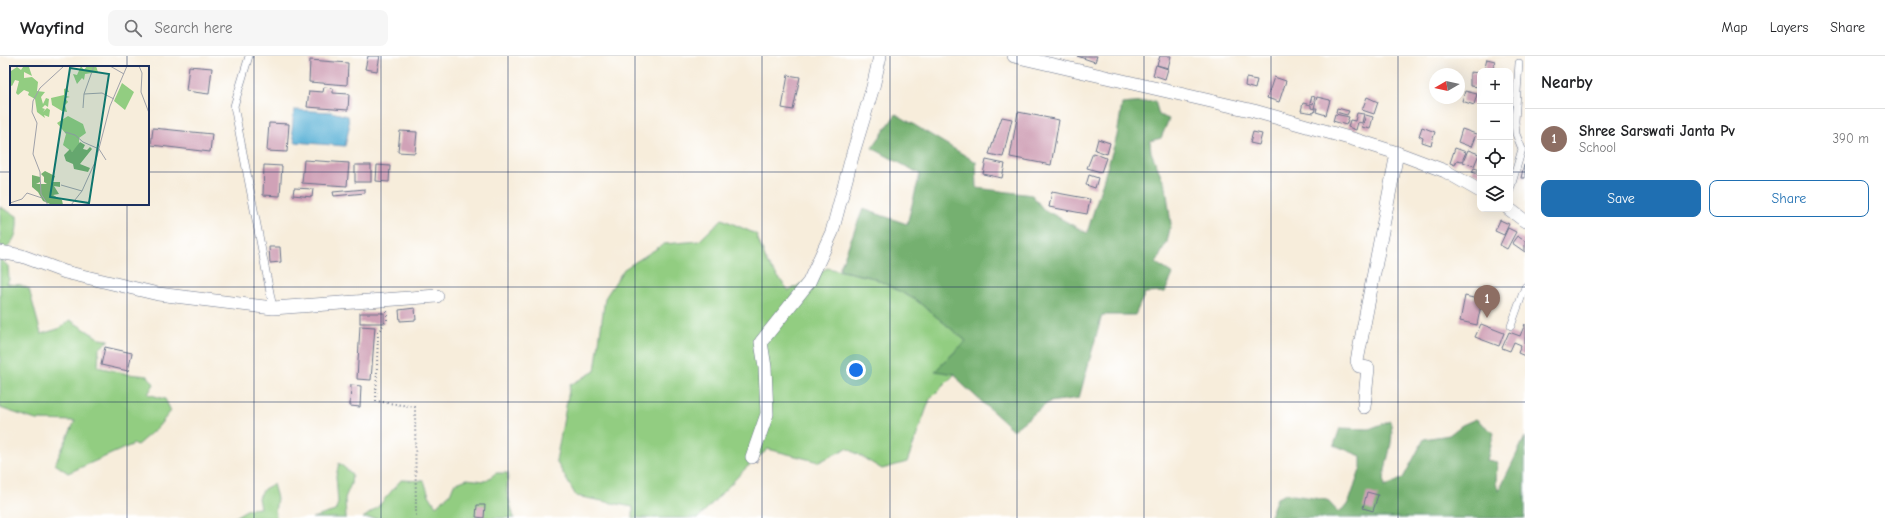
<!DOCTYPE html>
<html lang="en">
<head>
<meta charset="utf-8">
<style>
  :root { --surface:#fff; --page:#f6f6f6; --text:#202124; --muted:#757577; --line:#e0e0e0; --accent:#1f6fb2 }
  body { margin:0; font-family:"Comic Neue",sans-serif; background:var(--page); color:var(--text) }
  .controls { position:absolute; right:12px; top:12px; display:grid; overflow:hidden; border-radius:8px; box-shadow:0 4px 16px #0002 }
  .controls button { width:36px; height:36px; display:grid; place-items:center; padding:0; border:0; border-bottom:1px solid var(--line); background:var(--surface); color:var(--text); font:20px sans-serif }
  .compass { position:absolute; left:1429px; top:12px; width:36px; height:36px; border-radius:50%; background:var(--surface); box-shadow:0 4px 16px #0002; rotate:261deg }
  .you { position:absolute; left:856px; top:314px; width:14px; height:14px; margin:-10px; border:3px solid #fff; border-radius:50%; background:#1a73e8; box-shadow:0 0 0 6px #1a73e833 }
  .badge { display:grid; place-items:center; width:26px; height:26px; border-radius:50%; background:var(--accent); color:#fff; font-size:13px; font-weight:700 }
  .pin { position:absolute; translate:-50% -33px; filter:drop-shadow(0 1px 2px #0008) }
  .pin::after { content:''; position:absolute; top:21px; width:14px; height:12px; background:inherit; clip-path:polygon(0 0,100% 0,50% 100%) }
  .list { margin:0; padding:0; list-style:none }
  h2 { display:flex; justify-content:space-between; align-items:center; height:52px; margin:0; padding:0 16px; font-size:17px }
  h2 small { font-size:13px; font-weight:400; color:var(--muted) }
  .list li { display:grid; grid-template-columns:26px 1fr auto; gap:12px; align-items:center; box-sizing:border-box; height:60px; padding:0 16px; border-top:1px solid var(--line) }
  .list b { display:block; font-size:15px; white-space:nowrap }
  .list p { margin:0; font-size:13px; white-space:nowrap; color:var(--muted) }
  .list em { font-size:13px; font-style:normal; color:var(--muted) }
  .actions { display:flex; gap:8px; padding:12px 16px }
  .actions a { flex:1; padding:9px 0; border:1px solid var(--accent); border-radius:8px; text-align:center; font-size:14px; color:var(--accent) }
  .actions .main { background:var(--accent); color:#fff }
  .icon { flex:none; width:22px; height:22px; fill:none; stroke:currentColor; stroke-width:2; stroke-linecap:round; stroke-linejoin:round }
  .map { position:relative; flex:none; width:1525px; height:462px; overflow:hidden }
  header { display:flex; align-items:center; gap:24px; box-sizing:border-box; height:56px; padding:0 20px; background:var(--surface); border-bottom:1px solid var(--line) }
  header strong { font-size:19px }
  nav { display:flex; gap:22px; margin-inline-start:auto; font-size:14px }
  .search { width:280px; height:36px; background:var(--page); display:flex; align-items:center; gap:10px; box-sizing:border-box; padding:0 14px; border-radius:8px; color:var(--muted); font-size:15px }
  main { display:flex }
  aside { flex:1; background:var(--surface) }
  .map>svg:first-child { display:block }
  .green { fill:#92cd81; stroke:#567e70 }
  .forest { fill:#75b06f; stroke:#487066 }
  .water { fill:#59b0d5; stroke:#3a709a }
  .building { fill:#d0a2b7 }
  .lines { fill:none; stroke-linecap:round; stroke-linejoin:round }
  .lane-casing { stroke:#68728a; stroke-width:8 }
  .street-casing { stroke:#68728a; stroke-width:14 }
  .path { stroke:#68728a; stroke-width:2; stroke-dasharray:1 3; stroke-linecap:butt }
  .lane { stroke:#fff; stroke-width:7 }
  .street { stroke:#fff; stroke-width:13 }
  .grid { fill:none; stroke:#1b2f5e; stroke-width:1; stroke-opacity:0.55 }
  .inset-road { fill:none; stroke:#9fa1a9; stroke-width:1 }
  .view { fill:#0f766e; fill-opacity:0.15; stroke:#0f766e; stroke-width:2 }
  .inset-edge { fill:none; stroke:#1b2f5e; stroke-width:2 }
</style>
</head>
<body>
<header>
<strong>Wayfind</strong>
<div class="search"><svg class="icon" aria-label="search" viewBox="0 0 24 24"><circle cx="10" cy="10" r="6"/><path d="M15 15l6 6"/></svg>Search here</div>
<nav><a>Map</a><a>Layers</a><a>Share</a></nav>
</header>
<main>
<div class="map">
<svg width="1525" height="462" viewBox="0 0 1525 462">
  <rect width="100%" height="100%" fill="#fff"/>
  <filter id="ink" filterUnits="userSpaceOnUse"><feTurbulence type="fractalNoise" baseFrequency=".025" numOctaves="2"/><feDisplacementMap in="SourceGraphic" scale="8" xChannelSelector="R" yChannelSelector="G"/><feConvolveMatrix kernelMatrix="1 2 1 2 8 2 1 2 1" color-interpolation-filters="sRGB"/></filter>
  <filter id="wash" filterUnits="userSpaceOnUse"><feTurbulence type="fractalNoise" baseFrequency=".012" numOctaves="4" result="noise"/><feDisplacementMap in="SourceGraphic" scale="16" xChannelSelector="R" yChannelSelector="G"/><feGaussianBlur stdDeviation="0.9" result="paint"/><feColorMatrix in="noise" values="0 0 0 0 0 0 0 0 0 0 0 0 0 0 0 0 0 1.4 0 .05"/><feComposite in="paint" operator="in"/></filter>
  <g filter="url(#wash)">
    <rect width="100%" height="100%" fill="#f7eddb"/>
    <!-- green -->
    <g class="green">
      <path d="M0,151L17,160C18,180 14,185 0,199Z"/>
      <polygon points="722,163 756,178 767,207 789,235 827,212 874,222 916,244 966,285 936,314 955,318 930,343 907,406 882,413 847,392 819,406 768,393 746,412 698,462 633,462 633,451 576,440 556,405 570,329 595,315 605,242 624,213 664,188 699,185"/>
      <polygon points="0,203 8,210 9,223 7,228 20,229 29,233 41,278 58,273 70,264 100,283 109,284 99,293 98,311 128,318 148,320 154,328 148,338 165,343 171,355 157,372 137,389 134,388 68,417 55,408 75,365 36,364 0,352"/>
      <polygon points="339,407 352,418 351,428 345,442 346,462 312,462 335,455 338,447 336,420"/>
      <polygon points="496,417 508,417 507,436 514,462 363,462 377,452 401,424 424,425 429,439 436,450 450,438 454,428 467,423 485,425"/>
      <polygon points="273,428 277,442 275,456 276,462 233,462 248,453 260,452 258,442 264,433"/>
    </g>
    <!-- forest -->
    <g class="forest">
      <polygon points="1155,45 1159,59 1169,63 1161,82 1150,85 1151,96 1166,131 1171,168 1167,186 1156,207 1173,218 1165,236 1145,237 1135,259 1102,259 1079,342 1049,346 1013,374 962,328 955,318 935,315 966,285 916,244 874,222 839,214 863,153 907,168 920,118 872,92 896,58 976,106 977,132 1032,139 1043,153 1087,177 1117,80 1122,48"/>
      <path d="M1476,363L1494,377L1487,404L1497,406L1496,428L1499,434L1525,381V462H1269L1277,442L1286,438L1327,444L1338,456L1348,449L1361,411V400L1334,389L1340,372L1369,373L1390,365C1397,389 1381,408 1385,431L1403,422L1424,383L1449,379L1462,369Z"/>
    </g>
    <!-- water -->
    <polygon class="water" points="294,54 331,56 348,60 349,72 345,90 295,86 292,74"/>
    <g id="blocks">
      <!-- building -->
      <g class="building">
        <polygon points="368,0 380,0 377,15 365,13"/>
        <polygon points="1077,0 1097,0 1095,6"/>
        <polygon points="1160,0 1171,0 1168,12 1157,9"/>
        <polygon points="1487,3 1495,5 1492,15 1484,15"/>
        <polygon points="310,4 348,7 347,29 309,26"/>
        <polygon points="1156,9 1168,13 1165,23 1153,19"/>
        <polygon points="189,10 212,12 209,38 186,35"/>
        <polygon points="1470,16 1480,17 1480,31 1470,30"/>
        <polygon points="788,19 800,21 793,54 782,52"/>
        <polygon points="1274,21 1286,25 1279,46 1267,42"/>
        <polygon points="1246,22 1257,24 1255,33 1245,30"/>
        <polygon points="324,31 333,32 333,37 349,38 348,54 307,51 309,35 323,36"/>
        <polygon points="1465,35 1477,38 1474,49 1462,45"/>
        <polygon points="1312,40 1315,41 1313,48 1310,47"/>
        <polygon points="1317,41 1330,44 1326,59 1316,56 1317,52 1314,52"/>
        <polygon points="1367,41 1378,46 1374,58 1362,54"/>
        <polygon points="1303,47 1311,49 1311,52 1315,53 1314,57 1301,55"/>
        <polygon points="1337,52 1349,55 1347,59 1336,56"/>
        <polygon points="1018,56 1059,64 1051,109 1010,101"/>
        <polygon points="1357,57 1364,58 1362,67 1358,66 1356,74 1348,71 1350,64 1355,65"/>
        <polygon points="1335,58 1349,61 1346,69 1333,65"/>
        <polygon points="1366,59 1373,61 1370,73 1362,71"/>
        <polygon points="1002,61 1012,63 1003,101 989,98"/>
        <polygon points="269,67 289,68 287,96 267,95"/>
        <polygon points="1422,71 1435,76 1431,89 1422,86 1423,82 1419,80"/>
        <polygon points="153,72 212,78 210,96 151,89"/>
        <polygon points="1462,73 1476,78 1471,91 1458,86"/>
        <polygon points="400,75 417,76 415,97 398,96"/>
        <polygon points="1253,76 1262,78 1259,89 1250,87"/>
        <polygon points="1098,83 1110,87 1107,98 1095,94"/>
        <polygon points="1455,92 1466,96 1462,105 1457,104 1455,109 1450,107"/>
        <polygon points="1468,94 1479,98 1474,110 1463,106"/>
        <polygon points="1093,97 1106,102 1101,116 1087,112"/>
        <polygon points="304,104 349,107 347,130 302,127"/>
        <polygon points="986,104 1005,108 1002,122 983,118"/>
        <polygon points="264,109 282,110 280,140 263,139"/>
        <rect x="355" y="109" width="16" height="17"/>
        <polygon points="377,109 390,110 389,126 376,125"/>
        <polygon points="1524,109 1525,109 1525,122 1521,122"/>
        <polygon points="1474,112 1480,114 1480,119 1472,116"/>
        <polygon points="1089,119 1098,122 1095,132 1086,129"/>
        <polygon points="294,132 313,133 312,141 293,139"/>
        <polygon points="365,133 365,137 334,140 333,136"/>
        <polygon points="1052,136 1090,143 1087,158 1049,151"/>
        <polygon points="1500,164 1509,168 1504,179 1495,175"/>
        <polygon points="1508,172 1516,176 1507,193 1500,189"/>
        <polygon points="1517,180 1525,185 1525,196 1512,187"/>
        <polygon points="269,191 280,191 281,206 270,207"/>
        <polygon points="1465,240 1482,244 1477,269 1460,265"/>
        <polygon points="415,252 416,264 400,265 399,254"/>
        <rect x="360" y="257" width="24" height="10"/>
        <polygon points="1481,268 1504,277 1499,290 1475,281"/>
        <polygon points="1525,268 1525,300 1518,297 1521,289 1514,286 1510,295 1502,292 1509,276 1520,280"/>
        <polygon points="360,270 375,271 371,324 357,323"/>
        <polygon points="105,291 132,297 128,315 101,309"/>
        <polygon points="351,329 361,330 360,351 350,350"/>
        <polygon points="1367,436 1378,439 1373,455 1363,452"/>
        <polygon points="477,449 485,449 484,462 476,461"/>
      </g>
    </g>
  </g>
  <g filter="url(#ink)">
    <use href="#blocks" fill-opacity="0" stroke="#68728a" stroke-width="1"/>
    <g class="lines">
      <!-- lane casing -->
      <g class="lane-casing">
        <g id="lane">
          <polyline points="249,0 234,50 273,252"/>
          <polyline points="1510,134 1522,93 1516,78 1515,65 1519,7"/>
          <polyline points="1511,270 1525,231"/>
        </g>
      </g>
      <!-- street casing -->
      <g class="street-casing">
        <g id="street">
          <polyline points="1014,0 1254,55 1356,84 1397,97 1445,115 1480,135"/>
          <polyline points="1509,153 1525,165"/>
          <polyline points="0,196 22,200 65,216 158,238 273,252 437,240"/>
          <polyline points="1364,351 1368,312 1359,310 1357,305 1397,97"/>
          <polyline points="752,401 767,358 765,311 761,286 809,226 832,176 853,97 873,31 880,0"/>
        </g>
      </g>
      <!-- path -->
      <polyline class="path" points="387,255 387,264 378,276 376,345 415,351 416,462"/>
      <!-- lane -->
      <use href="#lane" class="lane"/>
      <!-- street -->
      <use href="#street" class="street"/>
    </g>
  </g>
  <!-- grid -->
  <path class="grid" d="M127,0V11M254,0V462M381,0V462M508,0V462M635,0V462M762,0V462M890,0V462M1017,0V462M1144,0V462M1271,0V462M1398,0V462M0,116H11M148,116H1480M1510,116H1525M127,148V462M0,231H1525M0,346H1525"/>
  <!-- overview -->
  <g transform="translate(10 10)">
    <rect width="139" height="139" fill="#f7eddb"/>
    <path d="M71,0L74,4L77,0H86L88,6L75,8L74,14L72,12L67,18L63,8L67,9ZM0,1L1,5L7,1L11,4L13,1H19L22,10L14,6V12L22,11L28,16L27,25L35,26L31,31L33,38L36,32L39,33L38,41L35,39L32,42L35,43L33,46L37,42L40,44L39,51L34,49L35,52L27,46L25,33L18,29L19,26L14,24L8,29L6,27L9,15L5,14L2,20L0,19ZM112,17L124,26L115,44L104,35ZM57,22L59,26H56V30L60,31L55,32L58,36L55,39L57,46L52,45L42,39L41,32L54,29V23ZM58,50L73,58L76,67L69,72V79L62,86L53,79L56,68L47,57Z" fill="#92cd81"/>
    <path d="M70,76L75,79L73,83L77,84L80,81L82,83L70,98L80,102L78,106L64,103L63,98L56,95L54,89L60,83L62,86ZM35,105L45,110L43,116H50V121L44,120L49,128L43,129L52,134L53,139L40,138L33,135L28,126L22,121V109L30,111V116L26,118H37L34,116V111L31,108Z" fill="#75b06f"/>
    <path class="inset-road" d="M100,0L114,8M129,0L132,7L131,26L139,47M74,28L92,27L104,33M73,42L74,28L84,0M55,66L65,69L73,76L89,83L96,94M51,119L72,125M0,137L12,133L17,127L32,132M38,139L31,128L30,106L23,88L27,57L22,46L23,35L30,22L54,0M61,139L72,125L86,94L100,40L117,0"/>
    <path class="view" d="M60,2L99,8L79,137L40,131Z"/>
    <rect width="139" height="139" class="inset-edge"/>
  </g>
</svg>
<div class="controls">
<button>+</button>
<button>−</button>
<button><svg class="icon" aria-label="locate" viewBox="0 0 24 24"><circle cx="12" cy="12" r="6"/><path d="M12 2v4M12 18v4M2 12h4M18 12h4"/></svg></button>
<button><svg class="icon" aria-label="layers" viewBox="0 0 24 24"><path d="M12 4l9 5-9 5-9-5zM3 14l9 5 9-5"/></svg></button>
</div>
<svg class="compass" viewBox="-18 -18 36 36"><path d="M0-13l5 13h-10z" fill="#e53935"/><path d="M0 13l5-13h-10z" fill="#757577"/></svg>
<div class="you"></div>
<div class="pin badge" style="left:1487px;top:262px;background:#8d6e63">1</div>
</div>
<aside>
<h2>Nearby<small></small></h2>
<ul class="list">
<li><span class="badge" style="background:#8d6e63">1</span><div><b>Shree Sarswati Janta Pv</b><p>School</p></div><em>390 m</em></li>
</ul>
<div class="actions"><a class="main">Save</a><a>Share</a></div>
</aside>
</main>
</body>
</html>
